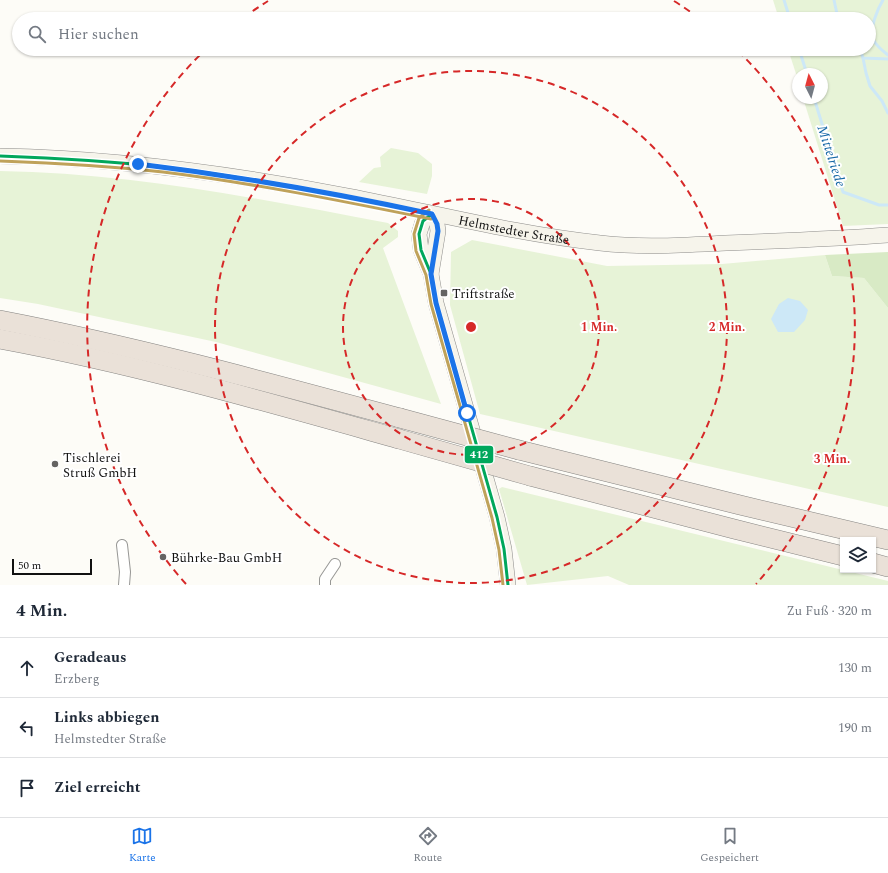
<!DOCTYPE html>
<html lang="de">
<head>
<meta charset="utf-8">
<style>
  :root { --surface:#fff; --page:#f2f2f3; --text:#1f2937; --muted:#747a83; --line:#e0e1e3; --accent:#1a73e8 }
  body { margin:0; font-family:Spectral,serif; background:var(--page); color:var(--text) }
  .controls { position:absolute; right:12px; bottom:12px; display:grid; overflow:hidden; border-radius:0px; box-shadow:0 1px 3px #0004 }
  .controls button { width:36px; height:36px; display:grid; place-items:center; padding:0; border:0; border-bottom:1px solid var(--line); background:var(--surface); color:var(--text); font:20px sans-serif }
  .compass { position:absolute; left:792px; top:68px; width:36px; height:36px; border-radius:50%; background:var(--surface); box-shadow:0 1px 3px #0004; rotate:354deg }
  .scale { position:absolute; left:12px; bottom:10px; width:80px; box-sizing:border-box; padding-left:4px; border:2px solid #111; border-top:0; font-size:11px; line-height:14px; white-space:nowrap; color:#111; -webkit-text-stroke:3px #fff; paint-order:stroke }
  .stop { position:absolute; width:12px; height:12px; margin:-9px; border:3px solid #1a73e8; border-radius:50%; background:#fff }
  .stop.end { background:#1a73e8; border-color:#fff; box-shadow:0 1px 4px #0008 }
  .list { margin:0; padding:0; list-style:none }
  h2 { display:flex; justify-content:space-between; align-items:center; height:52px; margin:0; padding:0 16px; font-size:17px }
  h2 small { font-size:13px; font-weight:400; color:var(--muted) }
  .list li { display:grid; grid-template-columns:26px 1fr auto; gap:12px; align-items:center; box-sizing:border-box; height:60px; padding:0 16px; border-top:1px solid var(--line) }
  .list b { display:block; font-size:15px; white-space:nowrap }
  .list p { margin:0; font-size:13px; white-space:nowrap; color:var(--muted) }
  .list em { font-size:13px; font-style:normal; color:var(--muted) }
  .icon { flex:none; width:22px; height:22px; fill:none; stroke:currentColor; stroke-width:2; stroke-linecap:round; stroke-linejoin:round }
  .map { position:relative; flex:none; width:888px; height:585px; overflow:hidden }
  .search { position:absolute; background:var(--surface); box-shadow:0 1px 3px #0004; left:12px; right:12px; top:12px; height:44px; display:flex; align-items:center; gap:10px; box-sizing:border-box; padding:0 14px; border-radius:22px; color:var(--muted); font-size:15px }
  .sheet { height:232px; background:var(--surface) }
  nav { display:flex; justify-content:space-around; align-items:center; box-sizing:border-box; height:56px; border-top:1px solid var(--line); background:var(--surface); font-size:11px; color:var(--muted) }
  nav a { display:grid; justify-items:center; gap:2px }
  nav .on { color:var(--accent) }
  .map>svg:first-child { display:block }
  .green { fill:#e7f3d7 }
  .forest { fill:#d8eac5 }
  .water { fill:#cde8f7 }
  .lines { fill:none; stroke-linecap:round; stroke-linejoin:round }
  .stream { stroke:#cde8f7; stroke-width:3 }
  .street-casing { stroke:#979795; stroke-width:12 }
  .secondary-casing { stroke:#8e8d8b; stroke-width:16 }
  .highway-casing { stroke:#858482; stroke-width:20 }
  .street { stroke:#fffffe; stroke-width:10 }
  .secondary { stroke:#f6f4eb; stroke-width:15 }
  .highway { stroke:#eae1d8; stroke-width:19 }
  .highway-bridge-casing { stroke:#858482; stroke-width:20; stroke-linecap:butt }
  .highway-bridge { stroke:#eae1d8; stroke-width:19 }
  .bus-1-casing { stroke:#fff; stroke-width:6 }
  .bus-2-casing { stroke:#fff; stroke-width:6 }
  .bus-1 { stroke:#00a75c; stroke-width:3 }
  .bus-2 { stroke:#bfa25a; stroke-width:3 }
  .route { stroke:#1a73e8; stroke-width:5 }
  .ring { fill:none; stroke:#d62828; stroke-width:2; stroke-dasharray:7 5 }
  .poi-dot { fill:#646362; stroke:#fff; stroke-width:1.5 }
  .labels { text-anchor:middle; stroke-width:4; stroke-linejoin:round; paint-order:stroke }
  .street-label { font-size:13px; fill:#111; stroke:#fff }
  .poi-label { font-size:13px; fill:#111; stroke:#fff; text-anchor:start }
  .water-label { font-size:14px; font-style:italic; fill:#1768a6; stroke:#fff }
  .centre { fill:#d62828; stroke:#fff; stroke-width:2 }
  .ring-label { font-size:12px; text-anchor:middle; font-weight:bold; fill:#d62828; stroke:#fff; stroke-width:4; stroke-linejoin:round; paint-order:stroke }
  .line-badge { stroke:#fff; stroke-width:1.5 }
  .badge-label { font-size:11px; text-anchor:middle; font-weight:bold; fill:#fff }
</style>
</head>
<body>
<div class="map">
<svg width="888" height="585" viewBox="0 0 888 585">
  <rect width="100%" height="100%" fill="#fdfcf7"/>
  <!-- green -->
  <g class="green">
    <polygon points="773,0 888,0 888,224 843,226 803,98 822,98 822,74 798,74 798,80 788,49 869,49 869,19 779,19"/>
    <polygon points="391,148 418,153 432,164 432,176 427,194 359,182 374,168 381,167 380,157"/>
    <path d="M0,171C131,173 260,199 388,223L398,231V237L383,248L441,404L216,342L38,304L0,298Z"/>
    <polygon points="472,240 607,266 722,264 825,255 832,276 864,278 888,308 888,507 480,414 450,305 451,252"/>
    <polygon points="502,487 888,581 888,585 629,585 608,576 527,585 499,489"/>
  </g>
  <!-- forest -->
  <polygon class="forest" points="888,252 888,308 864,278 832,276 825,255"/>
  <!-- water -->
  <polygon class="water" points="788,298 800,301 808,310 805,320 794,332 778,332 771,319 779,304"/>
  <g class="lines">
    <!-- stream -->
    <g class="stream">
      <polyline points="784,0 790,19"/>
      <polyline points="834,0 837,14 842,19"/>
      <path d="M883,0C878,8 869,29 873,39C876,46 883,51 888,55"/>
      <polyline points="799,49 807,74"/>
      <polyline points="860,49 863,58 888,59"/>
      <polyline points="863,58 866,73 870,86 882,101 888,113"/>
      <polyline points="814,98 843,192 879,205 888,205"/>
    </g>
    <!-- street casing -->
    <g class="street-casing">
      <g id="street">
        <polyline points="122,545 125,572 124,585"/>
        <polyline points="325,585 325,579 335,564"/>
      </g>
    </g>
    <!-- secondary casing -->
    <g class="secondary-casing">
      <g id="secondary">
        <path id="s1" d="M0,156C117,158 234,174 348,196C432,212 515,234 600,243C642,248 685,245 726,243C780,241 834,239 888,235"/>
        <polyline points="432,214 423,221 419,234 421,250 431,274 436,303 497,517 504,549 508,585"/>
        <polyline points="431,274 438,231 437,224 432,214"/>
      </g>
    </g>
    <!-- highway casing -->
    <g class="highway-casing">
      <g id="highway">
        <path d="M0,320C135,346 267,382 400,418"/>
        <path d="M0,339C135,364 267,402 399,439"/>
        <polyline points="519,450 740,505 888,540"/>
        <polyline points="530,476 734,529 843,556"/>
        <polyline points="873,563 888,567"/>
      </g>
    </g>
    <!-- street -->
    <use href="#street" class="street"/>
    <!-- secondary -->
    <use href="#secondary" class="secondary"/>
    <!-- highway -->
    <use href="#highway" class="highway"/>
    <!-- highway-bridge casing -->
    <g class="highway-bridge-casing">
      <g id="highway-bridge">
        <polyline points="400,418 519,450"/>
        <polyline points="399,439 530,476"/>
      </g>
    </g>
    <!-- highway-bridge -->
    <use href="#highway-bridge" class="highway-bridge"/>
    <!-- bus-1 casing -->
    <g class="bus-1-casing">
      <g id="bus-1">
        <path d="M0,156C55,158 109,161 163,167C254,178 343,196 432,214"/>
        <polyline points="432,214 423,221 419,234 421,250 431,274 436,303 497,517 504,549 508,585"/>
      </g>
    </g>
    <!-- bus-2 casing -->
    <g class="bus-2-casing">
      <g id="bus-2">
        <path d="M0,161C54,163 109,166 163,172C253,183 342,201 431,219"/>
        <polyline points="429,210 419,218 414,234 416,251 426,275 431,304 492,518 499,550 503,585"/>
      </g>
    </g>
    <!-- bus-1 -->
    <use href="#bus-1" class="bus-1"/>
    <!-- bus-2 -->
    <use href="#bus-2" class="bus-2"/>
  </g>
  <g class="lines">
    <!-- route -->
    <path class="route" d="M138,164C237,176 335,193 432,214L437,224L438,231L431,274L436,303L467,413"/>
  </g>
  <!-- distance rings -->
  <g class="ring">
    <circle cx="471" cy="327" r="128"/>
    <circle cx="471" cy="327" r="256"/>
    <path d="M186 584A384 384 0 0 1 204 51M243 18A384 384 0 0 1 268 1M674 1A384 384 0 0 1 699 18M738 51A384 384 0 0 1 756 584"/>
  </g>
  <!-- markers -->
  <g class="poi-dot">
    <rect x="440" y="289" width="8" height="8" rx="2"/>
    <circle cx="55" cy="464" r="4"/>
    <circle cx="163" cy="557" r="4"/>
  </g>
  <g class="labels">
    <!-- street labels -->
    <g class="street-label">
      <text dy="5" stroke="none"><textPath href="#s1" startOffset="520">Helmstedter Straße</textPath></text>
    </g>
    <!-- poi labels -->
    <g class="poi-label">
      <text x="452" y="298">Triftstraße</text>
      <text x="63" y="462">Tischlerei<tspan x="63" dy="15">Struß GmbH</tspan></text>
      <text x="171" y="562">Bührke-Bau GmbH</text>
    </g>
    <!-- water labels -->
    <g class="water-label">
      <text transform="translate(832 156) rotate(72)" y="5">Mittelriede</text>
    </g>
  </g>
  <circle cx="471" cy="327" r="6" class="centre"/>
  <g class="ring-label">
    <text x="599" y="331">1 Min.</text>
    <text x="727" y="331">2 Min.</text>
    <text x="832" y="463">3 Min.</text>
  </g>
  <rect class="line-badge" x="464" y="445" width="30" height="19" rx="4" fill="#00a75c"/>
  <g class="badge-label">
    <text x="479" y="458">412</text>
  </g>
</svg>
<div class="controls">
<button><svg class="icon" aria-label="layers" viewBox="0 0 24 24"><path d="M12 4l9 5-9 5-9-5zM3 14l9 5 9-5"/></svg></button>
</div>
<svg class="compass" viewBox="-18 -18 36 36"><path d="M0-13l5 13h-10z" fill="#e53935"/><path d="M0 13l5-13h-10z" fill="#747a83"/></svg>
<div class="scale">50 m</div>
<div class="stop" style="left:467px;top:413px"></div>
<div class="stop end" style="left:138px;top:164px"></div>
<div class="search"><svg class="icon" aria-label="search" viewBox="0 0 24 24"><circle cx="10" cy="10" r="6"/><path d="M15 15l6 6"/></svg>Hier suchen</div>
</div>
<section class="sheet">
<h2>4 Min.<small>Zu Fuß · 320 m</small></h2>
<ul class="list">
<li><svg class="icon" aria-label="ahead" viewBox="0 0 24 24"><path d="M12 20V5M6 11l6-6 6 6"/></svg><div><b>Geradeaus</b><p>Erzberg</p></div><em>130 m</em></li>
<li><svg class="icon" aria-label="left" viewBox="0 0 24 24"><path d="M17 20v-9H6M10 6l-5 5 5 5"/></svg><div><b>Links abbiegen</b><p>Helmstedter Straße</p></div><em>190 m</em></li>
<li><svg class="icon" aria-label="arrive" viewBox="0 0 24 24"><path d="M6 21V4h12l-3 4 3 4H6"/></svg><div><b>Ziel erreicht</b></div></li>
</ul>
</section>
<nav>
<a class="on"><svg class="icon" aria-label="map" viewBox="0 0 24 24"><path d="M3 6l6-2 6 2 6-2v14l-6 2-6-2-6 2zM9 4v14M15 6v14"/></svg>Karte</a>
<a><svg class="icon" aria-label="directions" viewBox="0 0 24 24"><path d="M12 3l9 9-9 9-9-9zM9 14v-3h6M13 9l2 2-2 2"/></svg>Route</a>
<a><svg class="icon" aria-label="saved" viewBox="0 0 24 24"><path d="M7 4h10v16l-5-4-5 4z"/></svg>Gespeichert</a>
</nav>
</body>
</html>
